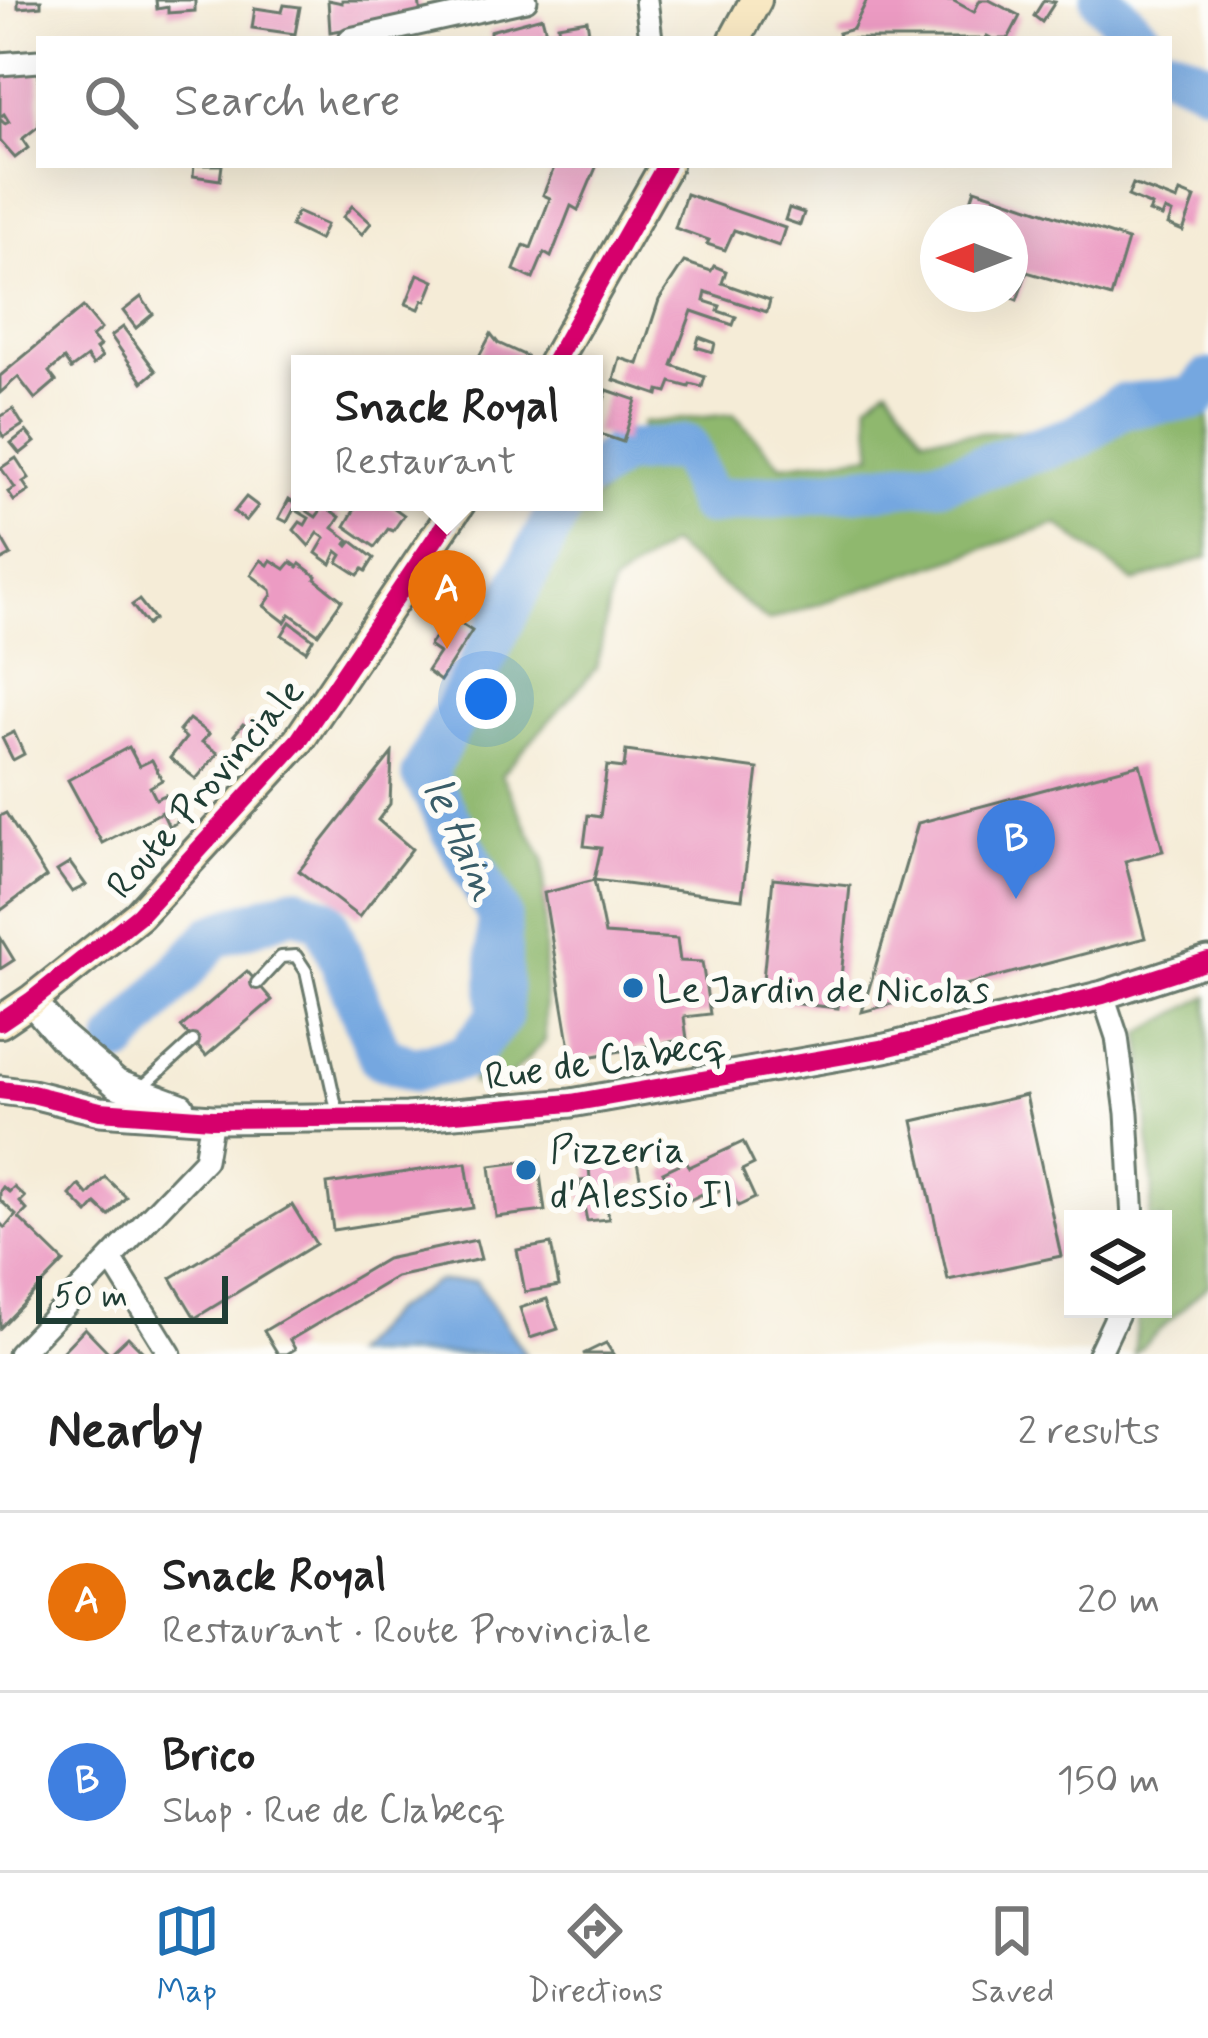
<!DOCTYPE html>
<html lang="en">
<head>
<meta charset="utf-8">
<style>
  :root { --surface:#fff; --page:#f2f2f2; --text:#222; --muted:#767676; --line:#e0e0e0; --accent:#1f6fb2 }
  body { margin:0; font-family:Mynerve,sans-serif; background:var(--page); color:var(--text) }
  .controls { position:absolute; right:36px; bottom:36px; display:grid; overflow:hidden; border-radius:0px; box-shadow:0 12px 48px #0002 }
  .controls button { width:108px; height:108px; display:grid; place-items:center; padding:0; border:0; border-bottom:3px solid var(--line); background:var(--surface); color:var(--text); font:60px sans-serif }
  .compass { position:absolute; left:920px; top:204px; width:108px; height:108px; border-radius:50%; background:var(--surface); box-shadow:0 12px 48px #0002; rotate:270deg }
  .scale { position:absolute; left:36px; bottom:30px; width:192px; box-sizing:border-box; padding-left:12px; border:6px solid #1f3d34; border-top:0; font-size:33px; line-height:42px; white-space:nowrap; color:#1f3d34; -webkit-text-stroke:9px #fdfcf7; paint-order:stroke }
  .you { position:absolute; left:486px; top:699px; width:42px; height:42px; margin:-30px; border:9px solid #fff; border-radius:50%; background:#1a73e8; box-shadow:0 0 0 18px #1a73e833 }
  .badge { display:grid; place-items:center; width:78px; height:78px; border-radius:50%; background:var(--accent); color:#fff; font-size:39px; font-weight:700 }
  .pin { position:absolute; translate:-50% -99px; filter:drop-shadow(0 3px 6px #0008) }
  .pin::after { content:''; position:absolute; top:63px; width:42px; height:36px; background:inherit; clip-path:polygon(0 0,100% 0,50% 100%) }
  .popup { position:absolute; left:291px; top:355px; width:312px; height:156px; box-sizing:border-box; display:grid; place-content:center; border-radius:0px; background:var(--surface); filter:drop-shadow(0 3px 9px #0005); font-size:39px; white-space:nowrap; color:var(--muted) }
  .popup b { font-size:45px; color:var(--text) }
  .popup::after { content:''; position:absolute; left:50%; top:100%; margin-left:-24px; border:24px solid transparent; border-top-color:var(--surface) }
  .list { margin:0; padding:0; list-style:none }
  h2 { display:flex; justify-content:space-between; align-items:center; height:156px; margin:0; padding:0 48px; font-size:51px }
  h2 small { font-size:39px; font-weight:400; color:var(--muted) }
  .list li { display:grid; grid-template-columns:78px 1fr auto; gap:36px; align-items:center; box-sizing:border-box; height:180px; padding:0 48px; border-top:3px solid var(--line) }
  .list b { display:block; font-size:45px; white-space:nowrap }
  .list p { margin:0; font-size:39px; white-space:nowrap; color:var(--muted) }
  .list em { font-size:39px; font-style:normal; color:var(--muted) }
  .icon { flex:none; width:66px; height:66px; fill:none; stroke:currentColor; stroke-width:2; stroke-linecap:round; stroke-linejoin:round }
  .map { position:relative; flex:none; width:1208px; height:1354px; overflow:hidden }
  .search { position:absolute; background:var(--surface); box-shadow:0 12px 48px #0002; left:36px; right:36px; top:36px; height:132px; display:flex; align-items:center; gap:30px; box-sizing:border-box; padding:0 42px; border-radius:0px; color:var(--muted); font-size:45px }
  .sheet { height:516px; background:var(--surface) }
  nav { display:flex; justify-content:space-around; align-items:center; box-sizing:border-box; height:168px; border-top:3px solid var(--line); background:var(--surface); font-size:33px; color:var(--muted) }
  nav a { display:grid; justify-items:center; gap:6px }
  nav .on { color:var(--accent) }
  .map>svg:first-child { display:block }
  .forest { fill:#8fb86e; stroke:#577a51; stroke-width:3 }
  .water { fill:#74a7e0; stroke:#4a728a; stroke-width:3 }
  .lines { fill:none; stroke-linecap:round; stroke-linejoin:round }
  .river { stroke:#74a7e0; stroke-width:45 }
  .building { fill:#ec9bc3 }
  .service-casing { stroke:#6a7a6d; stroke-width:16 }
  .minor-casing { stroke:#6a7a6d; stroke-width:27 }
  .tertiary-casing { stroke:#6a7a6d; stroke-width:33 }
  .secondary-casing { stroke:#6a7a6d; stroke-width:36 }
  .service { stroke:#fff; stroke-width:10 }
  .minor { stroke:#fff; stroke-width:21 }
  .tertiary { stroke:#fff; stroke-width:27 }
  .secondary { stroke:#f8e8c3; stroke-width:30 }
  .cycleway-casing { stroke:#fdfcf7; stroke-width:26 }
  .cycleway { stroke:#d6006c; stroke-width:18 }
  .poi-dot { fill:#1f6fb2; stroke:#fdfcf7; stroke-width:4.5 }
  .labels { text-anchor:middle; stroke-width:12; stroke-linejoin:round; paint-order:stroke }
  .street-label { font-size:39px; fill:#1f3d34; stroke:#fdfcf7 }
  .poi-label { font-size:39px; fill:#1f3d34; stroke:#fdfcf7; text-anchor:start }
  .water-label { font-size:42px; font-style:italic; fill:#395d68; stroke:#fdfcf7 }
</style>
</head>
<body>
<div class="map">
<svg width="1208" height="1354" viewBox="0 0 1208 1354">
  <rect width="100%" height="100%" fill="#fdfcf7"/>
  <filter id="ink" filterUnits="userSpaceOnUse"><feTurbulence type="fractalNoise" baseFrequency=".00833" numOctaves="2"/><feDisplacementMap in="SourceGraphic" scale="24" xChannelSelector="R" yChannelSelector="G"/><feConvolveMatrix kernelMatrix="1 2 1 2 8 2 1 2 1" color-interpolation-filters="sRGB"/></filter>
  <filter id="wash" filterUnits="userSpaceOnUse"><feTurbulence type="fractalNoise" baseFrequency=".004" numOctaves="4" result="noise"/><feDisplacementMap in="SourceGraphic" scale="48" xChannelSelector="R" yChannelSelector="G"/><feGaussianBlur stdDeviation="2.7" result="paint"/><feColorMatrix in="noise" values="0 0 0 0 0 0 0 0 0 0 0 0 0 0 0 0 0 1.4 0 .05"/><feComposite in="paint" operator="in"/></filter>
  <g filter="url(#wash)">
    <rect width="100%" height="100%" fill="#f5ecd7"/>
    <!-- forest -->
    <g class="forest">
      <polygon points="888,386 924,436 1039,430 1087,452 1109,424 1183,414 1208,397 1208,557 1134,582 1057,524 768,621 670,544 612,585 597,667 501,775 544,860 545,1041 494,1092 472,1083 511,1020 509,919 431,796 463,696 577,513 639,464 642,423 734,414 781,465 873,454 868,402"/>
      <polygon points="1208,996 1208,1285 1134,1354 1139,1309 1163,1309 1163,1219 1149,1219 1153,1190 1141,1033"/>
    </g>
    <!-- water -->
    <polygon class="water" points="476,1281 525,1354 350,1354 390,1312 436,1282"/>
    <g class="lines">
      <!-- river -->
      <g class="river">
        <polyline points="1103,0 1141,39"/>
        <polyline points="1169,67 1208,84"/>
        <polyline points="594,473 620,453 686,447 708,503 945,479 1077,437 1122,406 1195,398 1208,381"/>
        <polyline points="119,1042 214,936 295,908 325,920 381,1057 414,1069 466,1057 500,1016 499,915 424,774 563,502"/>
      </g>
    </g>
    <g id="blocks">
      <!-- building -->
      <g class="building">
        <polygon points="18,0 41,0 41,6 18,8"/>
        <polygon points="156,0 195,0 195,11 168,13 168,7 157,9"/>
        <polygon points="328,0 342,3 342,0 419,0 421,17 330,32"/>
        <polygon points="867,0 952,0 974,12 980,0 989,0 1020,16 1008,39 993,39 987,36 985,39 840,39 838,33 853,29"/>
        <polygon points="1044,0 1055,2 1042,22 1034,16"/>
        <polygon points="284,5 300,7 295,34 252,28 255,8 282,12"/>
        <polygon points="542,17 548,39 490,39 490,31"/>
        <polygon points="587,20 590,39 550,39 550,37 559,35 558,25"/>
        <polygon points="39,70 39,126 22,139 28,148 15,158 0,141 0,119 5,124 9,122 4,114 0,117 0,74"/>
        <polygon points="194,165 222,165 220,180 193,176"/>
        <polygon points="555,165 597,165 578,210 571,206 551,257 544,253 533,279 514,270 524,245 531,248 541,222 550,198 543,195"/>
        <polygon points="1133,184 1177,201 1180,192 1195,198 1183,231 1168,225 1172,213 1165,210 1162,217 1149,212 1152,206 1128,196"/>
        <polygon points="975,189 1128,240 1111,297 1027,272 1017,300 1010,297 1010,222 964,222"/>
        <polygon points="686,194 785,228 779,246 734,230 725,250 707,244 709,240 675,228"/>
        <polygon points="352,206 371,223 362,234 343,217"/>
        <polygon points="789,208 804,213 800,225 785,220"/>
        <polygon points="297,212 326,225 319,240 291,226"/>
        <polygon points="684,262 711,271 714,266 726,271 722,283 770,300 767,312 706,292 704,301 720,306 718,311 736,317 733,325 692,311 672,365 705,377 702,387 690,384 689,387 671,382 667,392 659,390 658,395 614,380 620,358 638,364 659,300"/>
        <polygon points="418,274 434,281 426,301 423,300 419,309 406,304"/>
        <polygon points="141,297 153,314 136,328 123,311"/>
        <polygon points="83,307 101,329 92,337 100,346 96,349 102,357 93,365 87,357 71,369 64,359 49,372 56,381 35,399 18,377 0,393 0,376"/>
        <polygon points="123,327 156,371 143,382 111,336"/>
        <polygon points="491,334 498,343 526,356 521,364 475,364"/>
        <polygon points="699,337 715,343 713,352 696,347"/>
        <polygon points="607,390 636,400 623,442 594,432"/>
        <polygon points="13,409 23,425 4,437 0,431 0,417"/>
        <polygon points="26,431 35,442 20,454 11,443"/>
        <polygon points="16,458 29,478 23,482 29,491 14,501 8,492 15,488 1,468"/>
        <polygon points="246,497 258,506 246,521 234,512"/>
        <polygon points="289,499 316,517 324,506 340,517 333,528 349,540 346,544 348,546 352,541 374,558 366,571 363,569 358,575 338,562 342,555 337,551 331,564 316,553 325,538 318,533 309,546 294,530 300,522 305,525 309,518 294,509 287,522 279,518"/>
        <polygon points="359,502 386,502 404,515 393,531 388,529 375,547 345,526"/>
        <polygon points="0,536 11,555 0,561"/>
        <polygon points="261,560 268,565 271,560 285,569 291,562 298,567 300,564 316,576 315,579 342,600 318,634 290,614 285,622 264,606 272,595 271,590 251,575"/>
        <polygon points="139,600 154,619 147,625 132,605"/>
        <polygon points="449,616 472,631 440,681 427,671 439,653 429,646"/>
        <polygon points="290,622 313,639 306,651 282,635"/>
        <polygon points="189,719 209,734 202,742 218,753 196,779 170,758 186,738 179,731"/>
        <polygon points="243,724 262,736 254,747 234,735"/>
        <polygon points="14,732 24,754 13,760 2,738"/>
        <polygon points="129,747 139,766 152,760 162,780 150,787 156,799 165,795 179,821 169,827 162,812 102,843 68,780"/>
        <polygon points="626,751 758,769 742,899 594,880 601,848 584,846 588,815 600,817 607,766 624,768"/>
        <polygon points="392,753 390,804 378,820 412,849 359,917 299,871"/>
        <polygon points="1140,764 1163,851 1125,861 1145,938 862,1012 918,823"/>
        <polygon points="6,813 46,877 0,911 0,816"/>
        <polygon points="70,863 86,885 72,892 57,871"/>
        <polygon points="773,878 850,886 838,1008 761,1000"/>
        <polygon points="594,880 605,934 677,939 680,961 702,962 710,1014 684,1017 687,1039 572,1060 544,893"/>
        <polygon points="0,937 14,960 0,969"/>
        <polygon points="247,971 272,1000 206,1056 181,1027"/>
        <polygon points="1026,1095 1061,1256 948,1280 913,1121"/>
        <polygon points="743,1142 754,1164 742,1170 755,1198 738,1206 728,1186 704,1198 702,1194 680,1205 663,1172 686,1161 689,1167"/>
        <polygon points="634,1146 641,1182 604,1189 609,1219 587,1221 579,1181 590,1180 588,1153"/>
        <polygon points="538,1160 545,1211 496,1217 490,1166"/>
        <polygon points="466,1163 473,1208 333,1230 327,1184"/>
        <polygon points="105,1177 126,1197 109,1216 96,1204 88,1213 70,1195 79,1185 88,1195"/>
        <polygon points="3,1187 9,1192 14,1187 25,1197 20,1202 27,1210 19,1218 64,1262 0,1328 0,1223 5,1228 16,1215 0,1200 0,1191"/>
        <polygon points="292,1205 316,1244 195,1318 171,1278"/>
        <polygon points="476,1240 481,1259 396,1277 290,1340 295,1349 287,1354 278,1354 264,1331 386,1259"/>
        <polygon points="551,1244 559,1286 525,1292 517,1250"/>
        <polygon points="547,1299 558,1329 530,1338 520,1308"/>
        <polygon points="85,1328 110,1354 128,1337 145,1354 60,1354"/>
        <polygon points="606,1343 613,1354 583,1354"/>
      </g>
    </g>
  </g>
  <g filter="url(#ink)">
    <use href="#blocks" fill-opacity="0" stroke="#6a7a6d" stroke-width="3"/>
    <g class="lines">
      <!-- service casing -->
      <g class="service-casing">
        <g id="service">
          <polyline points="257,983 281,957 296,956 306,971 338,1115"/>
          <polyline points="138,1091 193,1041"/>
        </g>
      </g>
      <!-- minor casing -->
      <g class="minor-casing">
        <g id="minor">
          <polyline points="646,0 651,39"/>
          <polyline points="350,39 526,0"/>
          <polyline points="0,64 39,61"/>
          <polyline points="1103,995 1117,1037 1127,1113 1133,1219"/>
          <polyline points="111,1259 170,1354"/>
          <polyline points="19,1354 205,1160 212,1119"/>
          <polyline points="1099,1354 1120,1309"/>
        </g>
      </g>
      <!-- tertiary casing -->
      <g class="tertiary-casing">
        <g id="tertiary">
          <polyline points="31,1001 63,1038 117,1084 180,1107"/>
          <polyline points="0,1090 32,1094 100,1111 212,1119 407,1117 571,1103 885,1048 1103,995 1208,961"/>
        </g>
      </g>
      <!-- secondary casing -->
      <g class="secondary-casing">
        <g id="secondary">
          <polyline points="735,39 756,0"/>
          <polyline points="553,364 666,165"/>
          <polyline points="0,1022 31,1001 139,915 299,740 460,502"/>
        </g>
      </g>
      <!-- service -->
      <use href="#service" class="service"/>
      <!-- minor -->
      <use href="#minor" class="minor"/>
      <!-- tertiary -->
      <use href="#tertiary" class="tertiary"/>
      <!-- secondary -->
      <use href="#secondary" class="secondary"/>
      <!-- cycleway casing -->
      <g class="cycleway-casing">
        <g id="cycleway">
          <polyline points="553,364 666,165"/>
          <polyline points="0,1022 31,1001 139,915 299,740 460,502"/>
          <polyline points="0,1090 32,1094 100,1111 212,1119 407,1117 571,1103 885,1048 1103,995 1208,961"/>
        </g>
      </g>
      <!-- cycleway -->
      <use href="#cycleway" class="cycleway"/>
    </g>
  </g>
  <!-- markers -->
  <g class="poi-dot">
    <circle cx="633" cy="988" r="12"/>
    <circle cx="526" cy="1170" r="12"/>
  </g>
  <g class="labels">
    <!-- street labels -->
    <g class="street-label">
      <text transform="translate(204 787) rotate(-49)" y="14">Route Provinciale</text>
      <text transform="translate(605 1059) rotate(-8)" y="14">Rue de Clabecq</text>
    </g>
    <!-- poi labels -->
    <g class="poi-label">
      <text x="657" y="1002">Le Jardin de Nicolas</text>
      <text x="550" y="1162">Pizzeria<tspan x="550" dy="45">d'Alessio II</tspan></text>
    </g>
    <!-- water labels -->
    <g class="water-label">
      <text transform="translate(463 838) rotate(65)" y="15">le Hain</text>
    </g>
  </g>
</svg>
<div class="controls">
<button><svg class="icon" aria-label="layers" viewBox="0 0 24 24"><path d="M12 4l9 5-9 5-9-5zM3 14l9 5 9-5"/></svg></button>
</div>
<svg class="compass" viewBox="-18 -18 36 36"><path d="M0-13l5 13h-10z" fill="#e53935"/><path d="M0 13l5-13h-10z" fill="#767676"/></svg>
<div class="scale">50 m</div>
<div class="you"></div>
<div class="pin badge" style="left:447px;top:649px;background:#e8710a">A</div>
<div class="popup"><b>Snack Royal</b>Restaurant</div>
<div class="pin badge" style="left:1016px;top:899px;background:#3f7fe0">B</div>
<div class="search"><svg class="icon" aria-label="search" viewBox="0 0 24 24"><circle cx="10" cy="10" r="6"/><path d="M15 15l6 6"/></svg>Search here</div>
</div>
<section class="sheet">
<h2>Nearby<small>2 results</small></h2>
<ul class="list">
<li><span class="badge" style="background:#e8710a">A</span><div><b>Snack Royal</b><p>Restaurant · Route Provinciale</p></div><em>20 m</em></li>
<li><span class="badge" style="background:#3f7fe0">B</span><div><b>Brico</b><p>Shop · Rue de Clabecq</p></div><em>150 m</em></li>
</ul>
</section>
<nav>
<a class="on"><svg class="icon" aria-label="map" viewBox="0 0 24 24"><path d="M3 6l6-2 6 2 6-2v14l-6 2-6-2-6 2zM9 4v14M15 6v14"/></svg>Map</a>
<a><svg class="icon" aria-label="directions" viewBox="0 0 24 24"><path d="M12 3l9 9-9 9-9-9zM9 14v-3h6M13 9l2 2-2 2"/></svg>Directions</a>
<a><svg class="icon" aria-label="saved" viewBox="0 0 24 24"><path d="M7 4h10v16l-5-4-5 4z"/></svg>Saved</a>
</nav>
</body>
</html>
